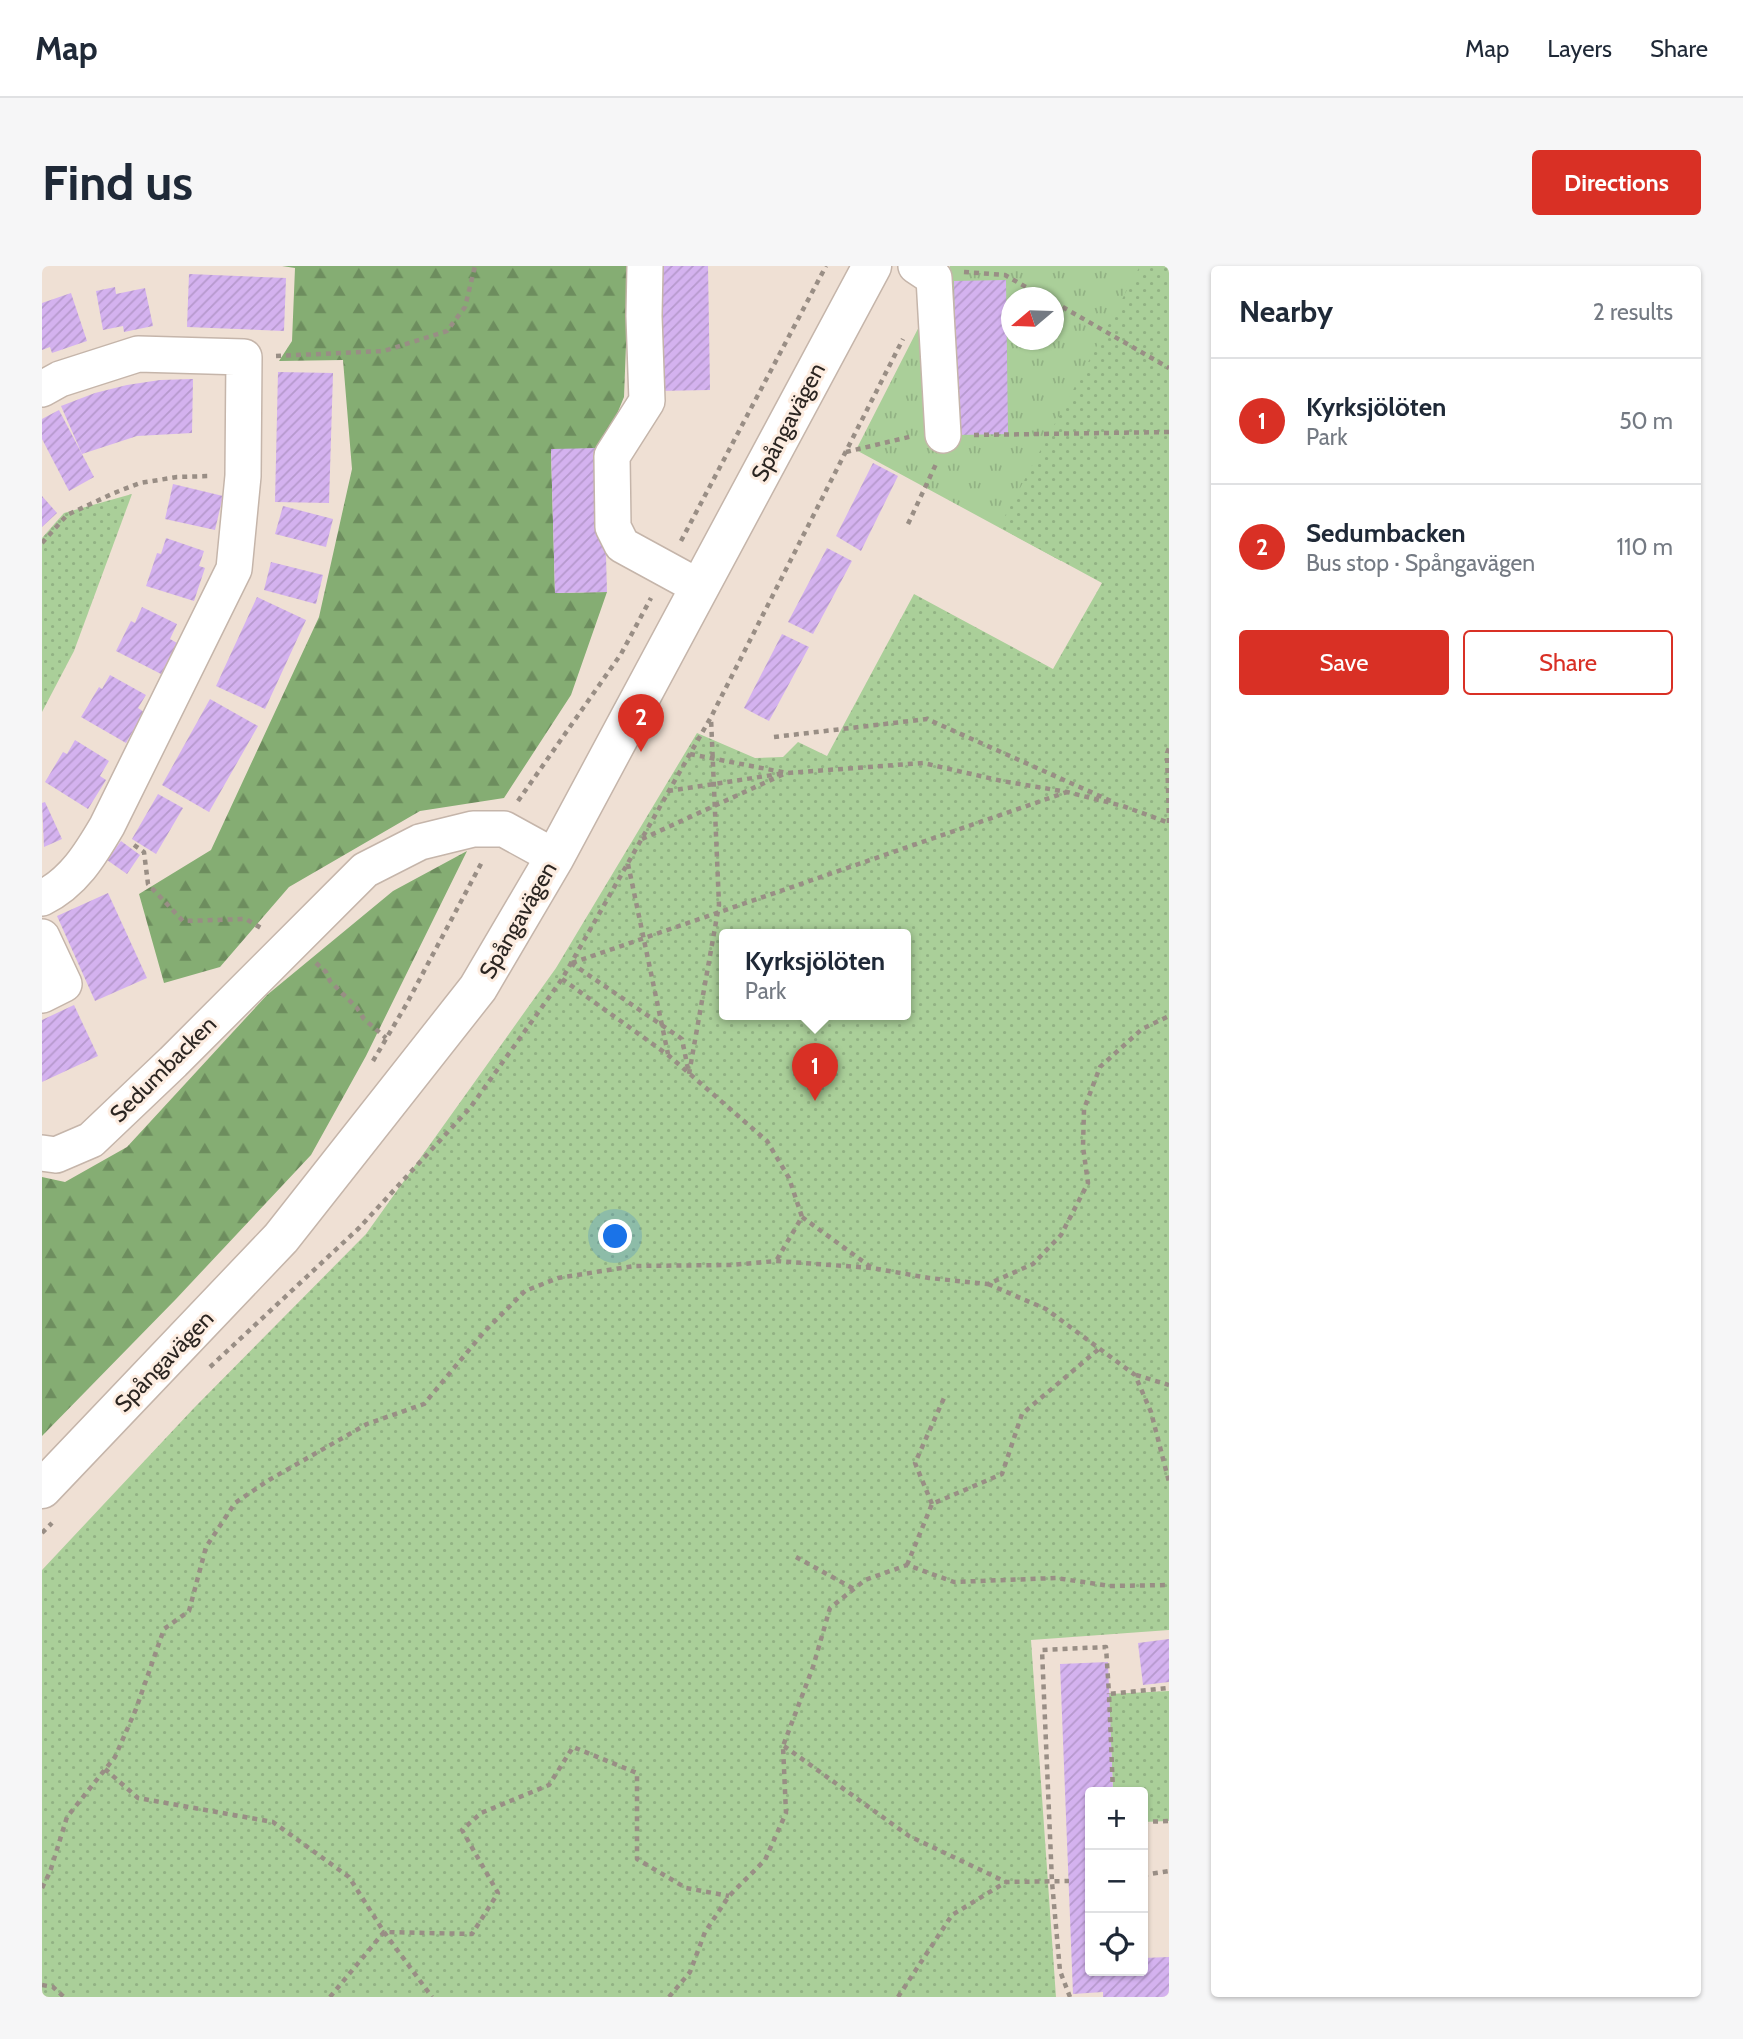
<!DOCTYPE html>
<html lang="en">
<head>
<meta charset="utf-8">
<style>
  :root { --surface:#fff; --page:#f6f6f7; --text:#1f2937; --muted:#747a83; --line:#e0e1e3; --accent:#d93025 }
  body { margin:0; font-family:Cabin,sans-serif; background:var(--page); color:var(--text) }
  .controls { position:absolute; right:21px; bottom:21px; display:grid; overflow:hidden; border-radius:7px; box-shadow:0 2px 5px #0004 }
  .controls button { width:63px; height:63px; display:grid; place-items:center; padding:0; border:0; border-bottom:2px solid var(--line); background:var(--surface); color:var(--text); font:35px sans-serif }
  .compass { position:absolute; left:959px; top:21px; width:63px; height:63px; border-radius:50%; background:var(--surface); box-shadow:0 2px 5px #0004; rotate:251deg }
  .you { position:absolute; left:574px; top:971px; width:24px; height:24px; margin:-18px; border:5px solid #fff; border-radius:50%; background:#1a73e8; box-shadow:0 0 0 10px #1a73e833 }
  .badge { display:grid; place-items:center; width:46px; height:46px; border-radius:50%; background:var(--accent); color:#fff; font-size:23px; font-weight:700 }
  .pin { position:absolute; translate:-50% -58px; filter:drop-shadow(0 2px 4px #0008) }
  .pin::after { content:''; position:absolute; top:37px; width:24px; height:21px; background:inherit; clip-path:polygon(0 0,100% 0,50% 100%) }
  .popup { position:absolute; left:677px; top:663px; width:192px; height:91px; box-sizing:border-box; display:grid; place-content:center; border-radius:7px; background:var(--surface); filter:drop-shadow(0 2px 5px #0005); font-size:23px; white-space:nowrap; color:var(--muted) }
  .popup b { font-size:26px; color:var(--text) }
  .popup::after { content:''; position:absolute; left:50%; top:100%; margin-left:-14px; border:14px solid transparent; border-top-color:var(--surface) }
  .list { margin:0; padding:0; list-style:none }
  h2 { display:flex; justify-content:space-between; align-items:center; height:91px; margin:0; padding:0 28px; font-size:30px }
  h2 small { font-size:23px; font-weight:400; color:var(--muted) }
  .list li { display:grid; grid-template-columns:46px 1fr auto; gap:21px; align-items:center; box-sizing:border-box; height:126px; padding:0 28px; border-top:2px solid var(--line) }
  .list b { display:block; font-size:26px; white-space:nowrap }
  .list p { margin:0; font-size:23px; white-space:nowrap; color:var(--muted) }
  .list em { font-size:23px; font-style:normal; color:var(--muted) }
  .actions { display:flex; gap:14px; padding:21px 28px }
  .actions a { flex:1; padding:16px 0; border:2px solid var(--accent); border-radius:7px; text-align:center; font-size:24px; color:var(--accent) }
  .actions .main { background:var(--accent); color:#fff }
  .icon { flex:none; width:38px; height:38px; fill:none; stroke:currentColor; stroke-width:2; stroke-linecap:round; stroke-linejoin:round }
  .map { position:relative; flex:none; width:1127px; height:1731px; overflow:hidden; border-radius:7px }
  header { display:flex; align-items:center; gap:42px; box-sizing:border-box; height:98px; padding:0 35px; background:var(--surface); border-bottom:2px solid var(--line) }
  header strong { font-size:33px }
  nav { display:flex; gap:38px; margin-inline-start:auto; font-size:24px }
  .intro { display:flex; align-items:center; justify-content:space-between; box-sizing:border-box; height:168px; padding:0 42px }
  h1 { margin:0; font-size:49px }
  .button { padding:18px 32px; border-radius:7px; background:var(--accent); color:#fff; font-size:24px; font-weight:700 }
  main { display:flex; gap:42px; padding:0 42px }
  aside { flex:1; background:var(--surface); border-radius:7px; box-shadow:0 2px 5px #0004 }
  .map>svg:first-child { display:block }
  .grass { fill:url(#grass-tufts); fill-rule:evenodd }
  .forest { fill:url(#forest-firs) }
  .park { fill:url(#park-dots); fill-rule:evenodd }
  .building { fill:url(#building-hatch) }
  .lines { fill:none; stroke-linecap:round; stroke-linejoin:round }
  .minor-casing { stroke:#c5b5aa; stroke-width:38 }
  .tertiary-casing { stroke:#c5b5aa; stroke-width:41 }
  .path { stroke:#998e85; stroke-width:4.5; stroke-dasharray:5 5; stroke-linecap:butt }
  .minor { stroke:#fff; stroke-width:35 }
  .tertiary { stroke:#fff; stroke-width:38 }
  .labels { text-anchor:middle; stroke-width:6; stroke-linejoin:round; paint-order:stroke }
  .street-label { font-size:23px; fill:#2b2521; stroke:#fdede1 }
</style>
</head>
<body>
<header>
<strong>Map</strong>
<nav><a>Map</a><a>Layers</a><a>Share</a></nav>
</header>
<div class="intro"><h1>Find us</h1><a class="button">Directions</a></div>
<main>
<div class="map">
<svg width="1127" height="1731" viewBox="0 0 1127 1731">
  <defs>
    <pattern id="grass-tufts" width="24" height="20" patternUnits="userSpaceOnUse" patternTransform="scale(1.75)"><rect width="24" height="20" fill="#aacf99"/><path d="M3 7l-1-3M5 7V3M7 7l1-3M15 17l-1-3M17 17v-4M19 17l1-3" fill="none" stroke="#92b284"/></pattern>
    <pattern id="forest-firs" width="22" height="20" patternUnits="userSpaceOnUse" patternTransform="scale(1.75)"><rect width="22" height="20" fill="#85ad73"/><path d="M5 1l3.5 6h-7zM16 11l3.5 6h-7z" fill="#6d8d5e"/></pattern>
    <pattern id="park-dots" width="8" height="8" patternUnits="userSpaceOnUse" patternTransform="scale(1.75)"><rect width="8" height="8" fill="#aacf99"/><path d="M2 2h.1M6 6h.1" fill="none" stroke="#92b284" stroke-width="1.8" stroke-linecap="round"/></pattern>
    <pattern id="building-hatch" width="6" height="6" patternUnits="userSpaceOnUse" patternTransform="scale(1.75)"><rect width="6" height="6" fill="#d4b2ef"/><path d="M-1 1l2-2M0 6l6-6M5 7l2-2" fill="none" stroke="#b699cd"/></pattern>
  </defs>
  <rect width="100%" height="100%" fill="#efe0d4"/>
  <!-- grass -->
  <path class="grass" d="M908,0H1127L1019,295L814,184ZM970,32H1012V74H970Z"/>
  <!-- forest -->
  <g class="forest">
    <polygon points="240,0 587,0 582,131 561,182 509,184 513,327 565,326 529,429 462,532 378,545 247,621 178,701 122,717 97,628 169,584 277,351 310,203 301,94 237,95 250,75 253,2"/>
    <polygon points="425,585 324,790 269,889 134,1033 0,1170 0,911 23,916 85,881 225,729 351,625"/>
  </g>
  <!-- park -->
  <g class="park">
    <path d="M1098,0H1127V1364L989,1374L1014,1731H0V1304L152,1142L324,968L514,702L655,467L713,492L741,491L756,476L785,490L872,328L1011,403L1060,317L957,261ZM682,669H864V749H682Z"/>
    <polygon points="90,228 32,385 0,446 0,272 22,247"/>
    <polygon points="1127,1425 1127,1555 1101,1556 1101,1526 1071,1526 1067,1428"/>
  </g>
  <!-- building -->
  <g class="building">
    <polygon points="612,0 666,0 668,124 615,125"/>
    <polygon points="147,8 244,12 242,65 145,61"/>
    <polygon points="964,14 966,168 915,169 912,15"/>
    <polygon points="73,21 74,28 103,22 111,60 82,66 81,60 61,64 54,25"/>
    <polygon points="29,27 45,75 10,87 8,81 0,84 0,37"/>
    <polygon points="236,106 291,107 287,237 233,236"/>
    <polygon points="151,113 150,167 95,170 40,188 19,140 53,127 85,119 118,114"/>
    <polygon points="17,144 52,211 27,225 0,173 0,153"/>
    <polygon points="561,182 565,326 513,327 509,183"/>
    <polygon points="831,197 856,210 819,285 794,270"/>
    <polygon points="131,218 181,230 173,264 123,253"/>
    <polygon points="0,230 15,247 0,261"/>
    <polygon points="241,240 291,253 284,281 233,268"/>
    <polygon points="124,272 162,285 157,300 163,302 152,335 104,320 115,287 119,288"/>
    <polygon points="785,282 810,295 771,368 746,356"/>
    <polygon points="229,296 281,309 274,338 222,324"/>
    <polygon points="215,331 264,354 223,443 174,420"/>
    <polygon points="100,341 135,358 128,373 135,377 119,408 74,385 89,355 93,357"/>
    <polygon points="740,368 767,381 727,455 702,442"/>
    <polygon points="68,409 104,429 96,442 102,446 84,477 39,451 57,421 60,423"/>
    <polygon points="168,433 216,460 167,546 120,519"/>
    <polygon points="33,474 67,495 58,510 64,514 46,543 3,516 21,486 25,488"/>
    <polygon points="116,528 141,542 114,588 90,573"/>
    <polygon points="3,536 20,573 2,581 0,537"/>
    <polygon points="79,575 98,589 85,608 65,594"/>
    <polygon points="66,627 105,712 53,735 15,650"/>
    <polygon points="32,739 56,790 0,816 0,754"/>
    <polygon points="1127,1373 1127,1416 1101,1419 1096,1377"/>
    <polygon points="1066,1396 1071,1526 1048,1526 1048,1705 1101,1705 1101,1692 1127,1691 1127,1731 1061,1731 1061,1726 1031,1728 1018,1398"/>
  </g>
  <g class="lines">
    <!-- minor casing -->
    <g class="minor-casing">
      <g id="minor">
        <polyline points="603,0 602,50 605,135 570,190 571,261 580,279 657,321"/>
        <polyline points="874,0 892,12 901,169"/>
        <path d="M0,123L18,113L96,88L202,91L201,210L192,303L65,560C48,589 31,617 0,632"/>
        <polyline points="0,671 22,718 0,729"/>
        <polyline points="0,887 14,889 49,874 131,796 323,604 378,576 431,563 462,563 513,591"/>
      </g>
    </g>
    <!-- tertiary casing -->
    <g class="tertiary-casing">
      <polyline id="tertiary" points="0,1223 239,972 436,722 513,591 830,0"/>
    </g>
    <!-- path -->
    <g class="path">
      <polyline points="922,6 963,9 1003,32"/>
      <polyline points="1012,36 1127,102"/>
      <polyline points="234,90 342,85 405,65 423,41 433,0"/>
      <polyline points="932,169 1127,166"/>
      <polyline points="804,186 871,170"/>
      <polyline points="866,258 894,198"/>
      <polyline points="639,275 784,0"/>
      <polyline points="0,277 25,249 72,227 98,217 135,211 169,210"/>
      <polyline points="732,471 885,453 1069,535"/>
      <polyline points="648,488 745,507 881,497 960,515 1025,526 1081,540 1127,557"/>
      <polyline points="626,525 737,508"/>
      <polyline points="476,535 579,388 609,332"/>
      <polyline points="1127,557 1125,487 1127,482"/>
      <polyline points="600,573 744,507"/>
      <polyline points="92,579 102,586 106,618 141,655 204,653 219,662"/>
      <polyline points="586,598 626,788"/>
      <polyline points="274,697 284,706 288,715 315,742 322,753 344,772"/>
      <polyline points="529,697 640,773 646,803"/>
      <polyline points="530,697 1025,526"/>
      <polyline points="520,713 626,789 725,875 747,912 760,951 734,995"/>
      <polyline points="331,795 364,739 441,594"/>
      <polyline points="647,808 677,639 669,452"/>
      <polyline points="760,951 830,1002"/>
      <polyline points="946,1018 1004,1043 1093,1109 1109,1146 1127,1216"/>
      <polyline points="168,1101 317,962 428,842 520,713 669,451 861,73"/>
      <polyline points="1094,1109 1127,1119"/>
      <polyline points="890,1238 873,1197 902,1132"/>
      <polyline points="0,1267 10,1257"/>
      <polyline points="754,1291 812,1323"/>
      <polyline points="865,1299 890,1238 960,1208 980,1148 1058,1082"/>
      <polyline points="742,1480 867,1570 964,1616"/>
      <polyline points="63,1503 96,1532 231,1556 307,1611 342,1666 390,1731"/>
      <polyline points="1071,1526 1067,1428 1127,1422"/>
      <polyline points="1101,1556 1127,1555"/>
      <polyline points="1101,1609 1127,1605"/>
      <polyline points="0,1622 8,1606 25,1551 73,1491 94,1443 122,1363 147,1345 164,1281 193,1237 227,1214 325,1158 382,1138 442,1066 483,1025 516,1012 592,1000 689,999 734,995 830,1002 887,1012 946,1018 991,998 1019,969 1046,917 1041,881 1042,843 1058,801 1100,763 1127,750"/>
      <polyline points="0,1719 11,1721 22,1731"/>
      <polyline points="288,1731 342,1666 430,1668 456,1627 420,1564 439,1547 507,1519 531,1481 595,1507 595,1593 644,1622 687,1630"/>
      <polyline points="627,1731 648,1706 663,1666 687,1630 723,1594 744,1547 741,1480 771,1401 788,1342 823,1314 865,1299 912,1316 1014,1312 1068,1320 1127,1319"/>
      <polyline points="856,1731 910,1649 964,1616 1027,1615"/>
      <polyline points="1028,1731 1018,1705 1010,1616 1000,1384 1064,1381 1067,1428"/>
    </g>
    <!-- minor -->
    <use href="#minor" class="minor"/>
    <!-- tertiary -->
    <use href="#tertiary" class="tertiary"/>
  </g>
  <g class="labels">
    <!-- street labels -->
    <g class="street-label">
      <text transform="translate(746 156) rotate(-62)" y="8">Spångavägen</text>
      <text transform="translate(476 654) rotate(-60)" y="8">Spångavägen</text>
      <text transform="translate(121 803) rotate(-45)" y="8">Sedumbacken</text>
      <text transform="translate(122 1095) rotate(-46)" y="8">Spångavägen</text>
    </g>
  </g>
</svg>
<div class="controls">
<button>+</button>
<button>−</button>
<button><svg class="icon" aria-label="locate" viewBox="0 0 24 24"><circle cx="12" cy="12" r="6"/><path d="M12 2v4M12 18v4M2 12h4M18 12h4"/></svg></button>
</div>
<svg class="compass" viewBox="-18 -18 36 36"><path d="M0-13l5 13h-10z" fill="#e53935"/><path d="M0 13l5-13h-10z" fill="#747a83"/></svg>
<div class="you"></div>
<div class="pin badge" style="left:773px;top:835px">1</div>
<div class="popup"><b>Kyrksjölöten</b>Park</div>
<div class="pin badge" style="left:599px;top:486px">2</div>
</div>
<aside>
<h2>Nearby<small>2 results</small></h2>
<ul class="list">
<li><span class="badge">1</span><div><b>Kyrksjölöten</b><p>Park</p></div><em>50 m</em></li>
<li><span class="badge">2</span><div><b>Sedumbacken</b><p>Bus stop · Spångavägen</p></div><em>110 m</em></li>
</ul>
<div class="actions"><a class="main">Save</a><a>Share</a></div>
</aside>
</main>
</body>
</html>
